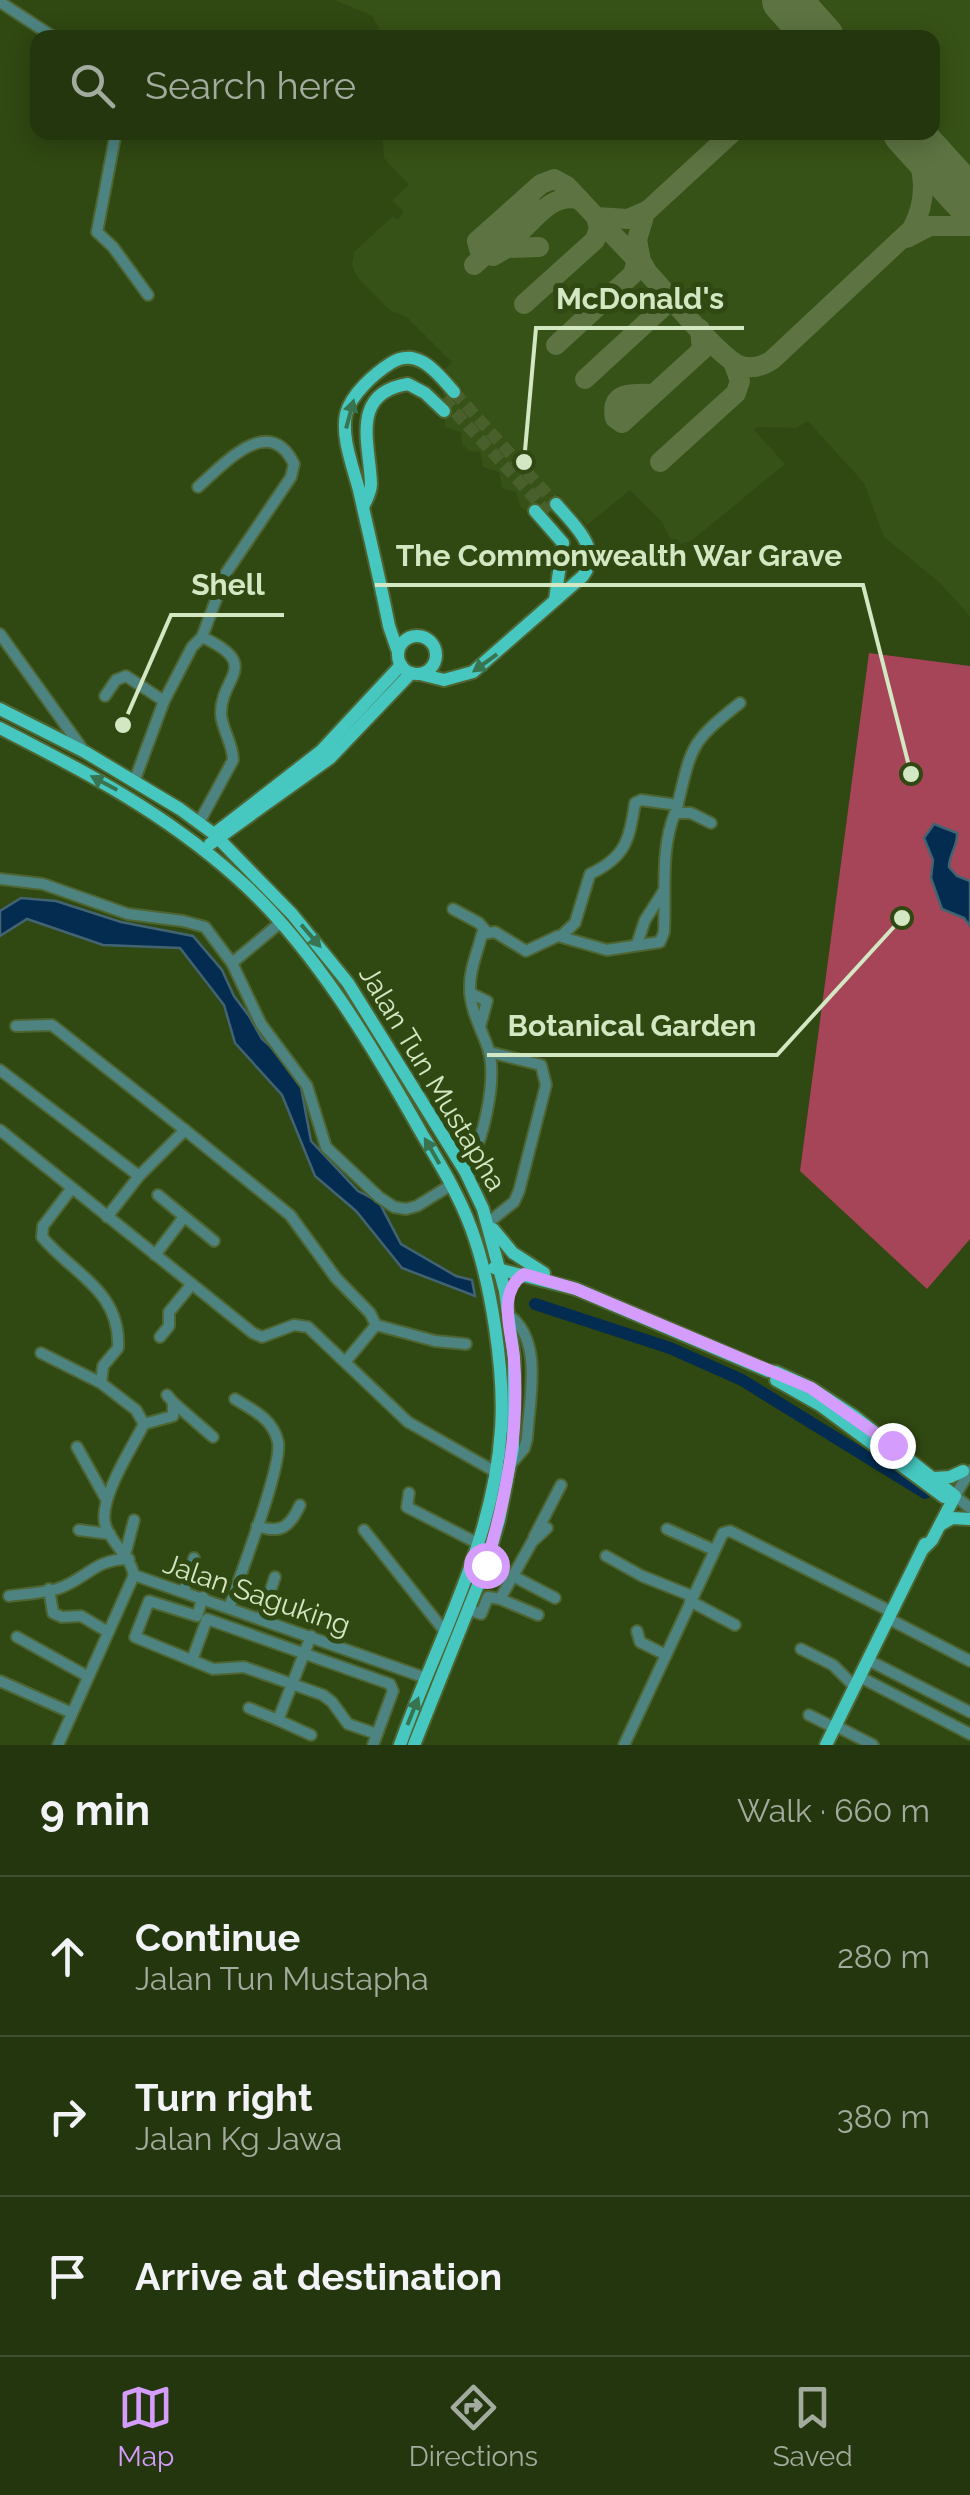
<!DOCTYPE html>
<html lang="en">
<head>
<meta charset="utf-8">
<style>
  :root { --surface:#24360e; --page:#2c3e17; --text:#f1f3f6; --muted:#a3ab9e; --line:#41502e; --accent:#d49cfc }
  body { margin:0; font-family:Raleway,sans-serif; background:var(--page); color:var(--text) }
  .stop { position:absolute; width:30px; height:30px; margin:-22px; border:8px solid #d49cfc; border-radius:50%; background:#fff }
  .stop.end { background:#d49cfc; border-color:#fff; box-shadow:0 2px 10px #0008 }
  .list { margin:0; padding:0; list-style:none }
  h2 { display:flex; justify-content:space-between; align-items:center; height:130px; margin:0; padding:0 40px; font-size:42px }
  h2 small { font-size:32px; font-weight:400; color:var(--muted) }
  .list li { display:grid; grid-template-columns:65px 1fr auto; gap:30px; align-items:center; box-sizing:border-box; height:160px; padding:0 40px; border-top:2px solid var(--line) }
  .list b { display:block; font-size:38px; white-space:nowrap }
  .list p { margin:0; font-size:32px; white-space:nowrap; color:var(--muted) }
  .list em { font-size:32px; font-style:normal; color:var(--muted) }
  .icon { flex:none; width:55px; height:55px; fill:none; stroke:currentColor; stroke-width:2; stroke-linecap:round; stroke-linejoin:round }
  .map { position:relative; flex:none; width:970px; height:1745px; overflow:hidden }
  .search { position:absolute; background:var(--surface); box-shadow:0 5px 25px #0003; left:30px; right:30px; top:30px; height:110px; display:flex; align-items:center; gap:25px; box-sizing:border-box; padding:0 35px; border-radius:20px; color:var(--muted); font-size:38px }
  .sheet { height:610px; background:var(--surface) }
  nav { display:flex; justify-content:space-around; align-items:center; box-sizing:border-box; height:140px; border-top:2px solid var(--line); background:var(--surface); font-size:28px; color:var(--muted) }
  nav a { display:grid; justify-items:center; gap:5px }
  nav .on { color:var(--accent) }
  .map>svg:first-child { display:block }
  .built { fill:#375216 }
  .green { fill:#a64458 }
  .water { fill:#032c50; stroke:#426472; stroke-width:2.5 }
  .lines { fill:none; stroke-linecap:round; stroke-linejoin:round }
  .river { stroke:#032c50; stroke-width:12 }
  .taxiway { stroke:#5d7442; stroke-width:20 }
  .runway { stroke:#5d7442; stroke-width:48 }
  .major-tunnel { stroke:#49602d; stroke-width:12; stroke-dasharray:12 6; stroke-linecap:butt }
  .minor-casing { stroke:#4e6532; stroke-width:14 }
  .major-casing { stroke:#4e6532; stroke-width:16 }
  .minor { stroke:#4d8481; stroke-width:10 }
  .major { stroke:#46c7c0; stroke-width:12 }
  .oneway { fill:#38744f }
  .route { stroke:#d49cfc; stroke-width:12 }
  .labels { text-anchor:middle; stroke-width:10; stroke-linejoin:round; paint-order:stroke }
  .street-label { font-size:28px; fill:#d4e7c3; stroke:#304812 }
  .leader { fill:none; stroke:#d4e7c3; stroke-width:4 }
  .callout-dot { fill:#d4e7c3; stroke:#304812; stroke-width:4 }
  .callout-label { font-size:30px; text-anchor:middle; font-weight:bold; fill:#d4e7c3; stroke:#304812; stroke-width:10; stroke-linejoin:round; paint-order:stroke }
</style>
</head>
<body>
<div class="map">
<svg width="970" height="1745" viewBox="0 0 970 1745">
  <rect width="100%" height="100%" fill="#304812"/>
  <!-- built -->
  <polygon class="built" points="335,0 970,0 970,616 939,582 884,537 864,483 808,421 796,428 758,427 754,430 785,464 691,541 680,544 672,542 662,522 630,490 587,525 557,493 555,513 526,511 520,506 516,492 502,488 499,472 483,467 480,452 469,451 462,444 461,432 445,427 443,393 464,390 445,369 452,362 408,318 390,310 358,278 352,265 354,252 393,216 397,220 404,212 392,201 409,185 384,158 382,133 932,132 932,38 376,37 379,28 372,16"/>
  <!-- green -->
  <polygon class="green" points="869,653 970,666 970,1239 927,1289 800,1171"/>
  <!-- water -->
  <g class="water">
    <path d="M934,824L957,833C958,846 949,854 949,867L957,876L970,881V926L964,918L942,909L931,878L933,860L924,838Z"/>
    <polygon points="21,898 56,901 121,922 193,936 222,970 234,996 249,1016 262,1039 288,1062 300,1082 311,1141 358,1191 379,1202 401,1244 456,1276 472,1280 475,1296 402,1268 356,1211 315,1176 282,1095 235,1043 224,1005 180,948 103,945 27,919 0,936 0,911"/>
  </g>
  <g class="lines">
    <!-- river -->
    <polyline class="river" points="535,1304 670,1348 742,1380 925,1493"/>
    <!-- taxiway -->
    <g class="taxiway">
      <polyline points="782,0 793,38"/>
      <path d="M733,132L645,213L637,240L641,261L648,273C666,292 720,359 741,366C752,369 763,366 772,360L912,229C930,195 924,166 908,133"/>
      <path d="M518,234C536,218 554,191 580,200"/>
      <polyline points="907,238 930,226 970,226"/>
      <polyline points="539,247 507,248 493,256 479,249 477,241 541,184 554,179 567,186 596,217 628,219 648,210"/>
      <polyline points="474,265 517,226 519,212 530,201"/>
      <polyline points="524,304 595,240 599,228 596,217 637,260 633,274 556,345"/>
      <polyline points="585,379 672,299"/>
      <path d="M654,394C634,393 609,391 615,418L622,423L702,350L700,329"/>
      <polyline points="660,462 736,393 740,381 733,362"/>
    </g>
    <!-- runway -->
    <g class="runway">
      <polyline points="786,0 820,38"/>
      <polyline points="907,132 970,201"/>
    </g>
    <!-- major-tunnel -->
    <g class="major-tunnel">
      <polyline points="454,392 556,504"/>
      <polyline points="443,399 548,513"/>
    </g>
    <!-- minor casing -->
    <g class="minor-casing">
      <g id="minor">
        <polyline points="0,2 55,38"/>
        <polyline points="116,132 97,232 113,247 148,295"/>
        <polyline points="0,634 84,751"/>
        <polyline points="105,696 116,680 126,676 164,701"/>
        <path d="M134,782L164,701L192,647L202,637L226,573L291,477L294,464C269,412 223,465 198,487"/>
        <path d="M677,807C692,746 689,743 740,703"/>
        <path d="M201,819L233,760C233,743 222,730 221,714C220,677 263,665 202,637"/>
        <polyline points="0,879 43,884 128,914 183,921 205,927 232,963 261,1024 307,1086 326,1147 379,1197 394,1207 406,1209 417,1206 451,1185"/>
        <polyline points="453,909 479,923 486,931"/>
        <path d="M561,936L575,923L590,874C626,857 629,840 635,803L641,800L678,805"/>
        <polyline points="637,944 645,920 663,892"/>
        <polyline points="232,963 280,923"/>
        <polyline points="470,993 487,1001 480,1027"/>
        <polyline points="16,1026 52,1025 185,1130"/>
        <polyline points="0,1070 139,1176"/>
        <polyline points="0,1130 253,1333 262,1337 294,1325 308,1327 408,1422 501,1475"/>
        <path d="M465,1171C483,1144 498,1079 488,1048C481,1028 470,1010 470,988C469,970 478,951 482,934L495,932L526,951L558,936L607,950L660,942L664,932C666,893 660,849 675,813H691L711,823"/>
        <path d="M72,1188L43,1226L42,1237C73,1274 121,1291 118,1348L103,1366L101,1383L136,1410L144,1424C132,1448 96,1502 106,1527C113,1545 130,1556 134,1575"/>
        <polyline points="158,1195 214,1241"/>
        <polyline points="107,1217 139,1176 185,1130 290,1215 336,1278 370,1313 376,1325 346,1361"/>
        <polyline points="489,1222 514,1202 519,1191 546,1085 541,1065 489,1052"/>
        <polyline points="155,1255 184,1217"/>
        <path d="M509,1315C544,1341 529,1400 527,1439L524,1449L510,1465"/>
        <polyline points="376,1325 435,1341 466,1344"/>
        <polyline points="160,1337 169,1326 169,1312 192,1284"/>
        <polyline points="41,1353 101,1383"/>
        <polyline points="174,1403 213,1437"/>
        <polyline points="144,1424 173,1416 173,1402 167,1395"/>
        <polyline points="77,1447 106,1499"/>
        <polyline points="970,1471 955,1496 970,1508"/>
        <polyline points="409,1493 407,1507 479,1544"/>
        <path d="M257,1526C281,1534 290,1527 300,1505"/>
        <polyline points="667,1529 714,1550"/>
        <polyline points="79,1530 110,1534"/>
        <polyline points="364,1530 446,1633"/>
        <polyline points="534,1537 561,1485"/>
        <polyline points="125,1555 134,1520"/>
        <polyline points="606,1556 642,1576 692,1596"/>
        <polyline points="134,1575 426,1678"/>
        <polyline points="513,1576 555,1598"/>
        <polyline points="49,1589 53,1613 62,1617 81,1616 108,1632"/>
        <polyline points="184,1591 194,1558"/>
        <path d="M9,1596C25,1594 42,1593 57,1589C87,1579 94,1559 129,1559"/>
        <polyline points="203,1597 197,1616 149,1601 135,1637 213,1669 244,1667 323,1695 332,1702 348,1724 377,1734"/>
        <polyline points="500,1599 538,1615"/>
        <polyline points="690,1601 735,1625"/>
        <path d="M229,1608C239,1578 283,1465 278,1442C273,1419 253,1410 235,1399"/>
        <polyline points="470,1610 481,1614 488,1597 500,1599 532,1542 547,1528"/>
        <polyline points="261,1619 275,1577"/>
        <polyline points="889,1619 970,1661"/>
        <polyline points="637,1631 640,1642 666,1655"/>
        <polyline points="17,1637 87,1676"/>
        <polyline points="801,1649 833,1665 855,1687"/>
        <polyline points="192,1660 207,1619 390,1684 393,1691 373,1745"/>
        <polyline points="868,1660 970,1712"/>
        <polyline points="860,1677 970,1734"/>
        <polyline points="0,1681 72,1713"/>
        <polyline points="249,1708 278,1720 311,1636"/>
        <polyline points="809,1715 835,1728"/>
        <polyline points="278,1720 311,1735"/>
        <polyline points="836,1726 873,1745"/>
        <polyline points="58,1745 134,1575"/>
        <polyline points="624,1745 723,1533 730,1531 892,1612"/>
      </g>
    </g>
    <!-- major casing -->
    <g class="major-casing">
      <g id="major">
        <path d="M363,507C367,499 371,492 371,484C370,445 349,393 408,384L425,393L444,411"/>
        <polyline points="535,511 563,543 555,600"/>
        <circle cx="417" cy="655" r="19"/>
        <path d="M398,652L389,626C380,580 369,535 359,490C353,467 341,437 346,414C351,394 375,373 391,363C418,346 438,374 454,392"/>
        <path d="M420,674L444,680L473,672L583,576C603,549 573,524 556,504"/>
        <polyline points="0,709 85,752 180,809 214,834 292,914 348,983 465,1171 483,1209 505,1291 514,1358 513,1448 499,1520 486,1565 414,1745"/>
        <path d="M0,728C86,772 163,812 236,877C312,944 373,1047 422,1134C440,1164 459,1195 471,1228C491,1282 505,1371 501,1429C494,1542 437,1640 400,1745"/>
        <polyline points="218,831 321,751 401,665"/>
        <polyline points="210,844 330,758 411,673"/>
        <polyline points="493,1229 513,1253 544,1273"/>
        <polyline points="494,1268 576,1289 768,1371 776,1372 811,1388 854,1416 955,1496 932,1540 923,1549"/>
        <polyline points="776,1380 820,1405 944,1497"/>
        <polyline points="934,1478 950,1477 963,1471"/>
        <polyline points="940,1525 952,1518 970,1519"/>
        <polyline points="826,1745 925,1544"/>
      </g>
    </g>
    <!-- minor -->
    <use href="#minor" class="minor"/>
    <!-- major -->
    <use href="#major" class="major"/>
  </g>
  <!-- one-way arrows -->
  <defs><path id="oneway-solid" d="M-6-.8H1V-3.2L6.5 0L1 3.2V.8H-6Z" transform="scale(2.5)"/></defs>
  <g class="oneway">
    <use href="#oneway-solid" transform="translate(350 414) rotate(-75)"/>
    <use href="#oneway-solid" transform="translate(485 663) rotate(144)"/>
    <use href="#oneway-solid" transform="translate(104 783) rotate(-152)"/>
    <use href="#oneway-solid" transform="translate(311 936) rotate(49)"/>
    <use href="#oneway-solid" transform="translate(432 1151) rotate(-120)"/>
    <use href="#oneway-solid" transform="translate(413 1711) rotate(-68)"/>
  </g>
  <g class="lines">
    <!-- route -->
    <path class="route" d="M486,1565C506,1497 520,1430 514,1359C512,1331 496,1293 524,1274L576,1289L811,1388L892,1445"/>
  </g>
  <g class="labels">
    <!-- street labels -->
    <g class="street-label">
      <text transform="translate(433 1078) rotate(59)" y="10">Jalan Tun Mustapha</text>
      <text transform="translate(257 1594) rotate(19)" y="10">Jalan Saguking</text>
    </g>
  </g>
  <!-- callouts -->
  <path class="leader" d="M524 462L536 328H744M911 774L863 585H375M123 725L171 615H284M902 918L777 1055H487"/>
  <g class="callout-dot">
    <circle cx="524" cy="462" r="10"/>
    <circle cx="911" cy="774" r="10"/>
    <circle cx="123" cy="725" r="10"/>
    <circle cx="902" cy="918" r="10"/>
  </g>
  <g class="callout-label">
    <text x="640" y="309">McDonald's</text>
    <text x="619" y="566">The Commonwealth War Grave</text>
    <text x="228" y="595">Shell</text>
    <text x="632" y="1036">Botanical Garden</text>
  </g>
</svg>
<div class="stop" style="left:486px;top:1565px"></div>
<div class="stop end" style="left:892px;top:1445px"></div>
<div class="search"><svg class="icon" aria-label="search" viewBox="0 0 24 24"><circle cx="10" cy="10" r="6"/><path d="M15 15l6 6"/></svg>Search here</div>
</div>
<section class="sheet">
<h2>9 min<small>Walk · 660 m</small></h2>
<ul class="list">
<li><svg class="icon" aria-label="ahead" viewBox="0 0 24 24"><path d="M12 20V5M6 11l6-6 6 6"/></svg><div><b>Continue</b><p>Jalan Tun Mustapha</p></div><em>280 m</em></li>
<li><svg class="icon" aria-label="right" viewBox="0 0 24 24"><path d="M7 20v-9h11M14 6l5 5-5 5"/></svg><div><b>Turn right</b><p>Jalan Kg Jawa</p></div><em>380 m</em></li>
<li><svg class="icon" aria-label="arrive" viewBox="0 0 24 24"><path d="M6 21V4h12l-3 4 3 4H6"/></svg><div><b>Arrive at destination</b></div></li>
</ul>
</section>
<nav>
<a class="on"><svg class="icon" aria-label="map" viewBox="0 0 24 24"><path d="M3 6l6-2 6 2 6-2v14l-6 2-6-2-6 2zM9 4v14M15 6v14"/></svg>Map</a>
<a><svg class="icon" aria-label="directions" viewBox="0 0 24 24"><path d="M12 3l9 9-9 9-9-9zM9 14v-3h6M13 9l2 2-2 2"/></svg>Directions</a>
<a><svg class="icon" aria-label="saved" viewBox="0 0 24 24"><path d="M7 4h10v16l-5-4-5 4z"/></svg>Saved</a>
</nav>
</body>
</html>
